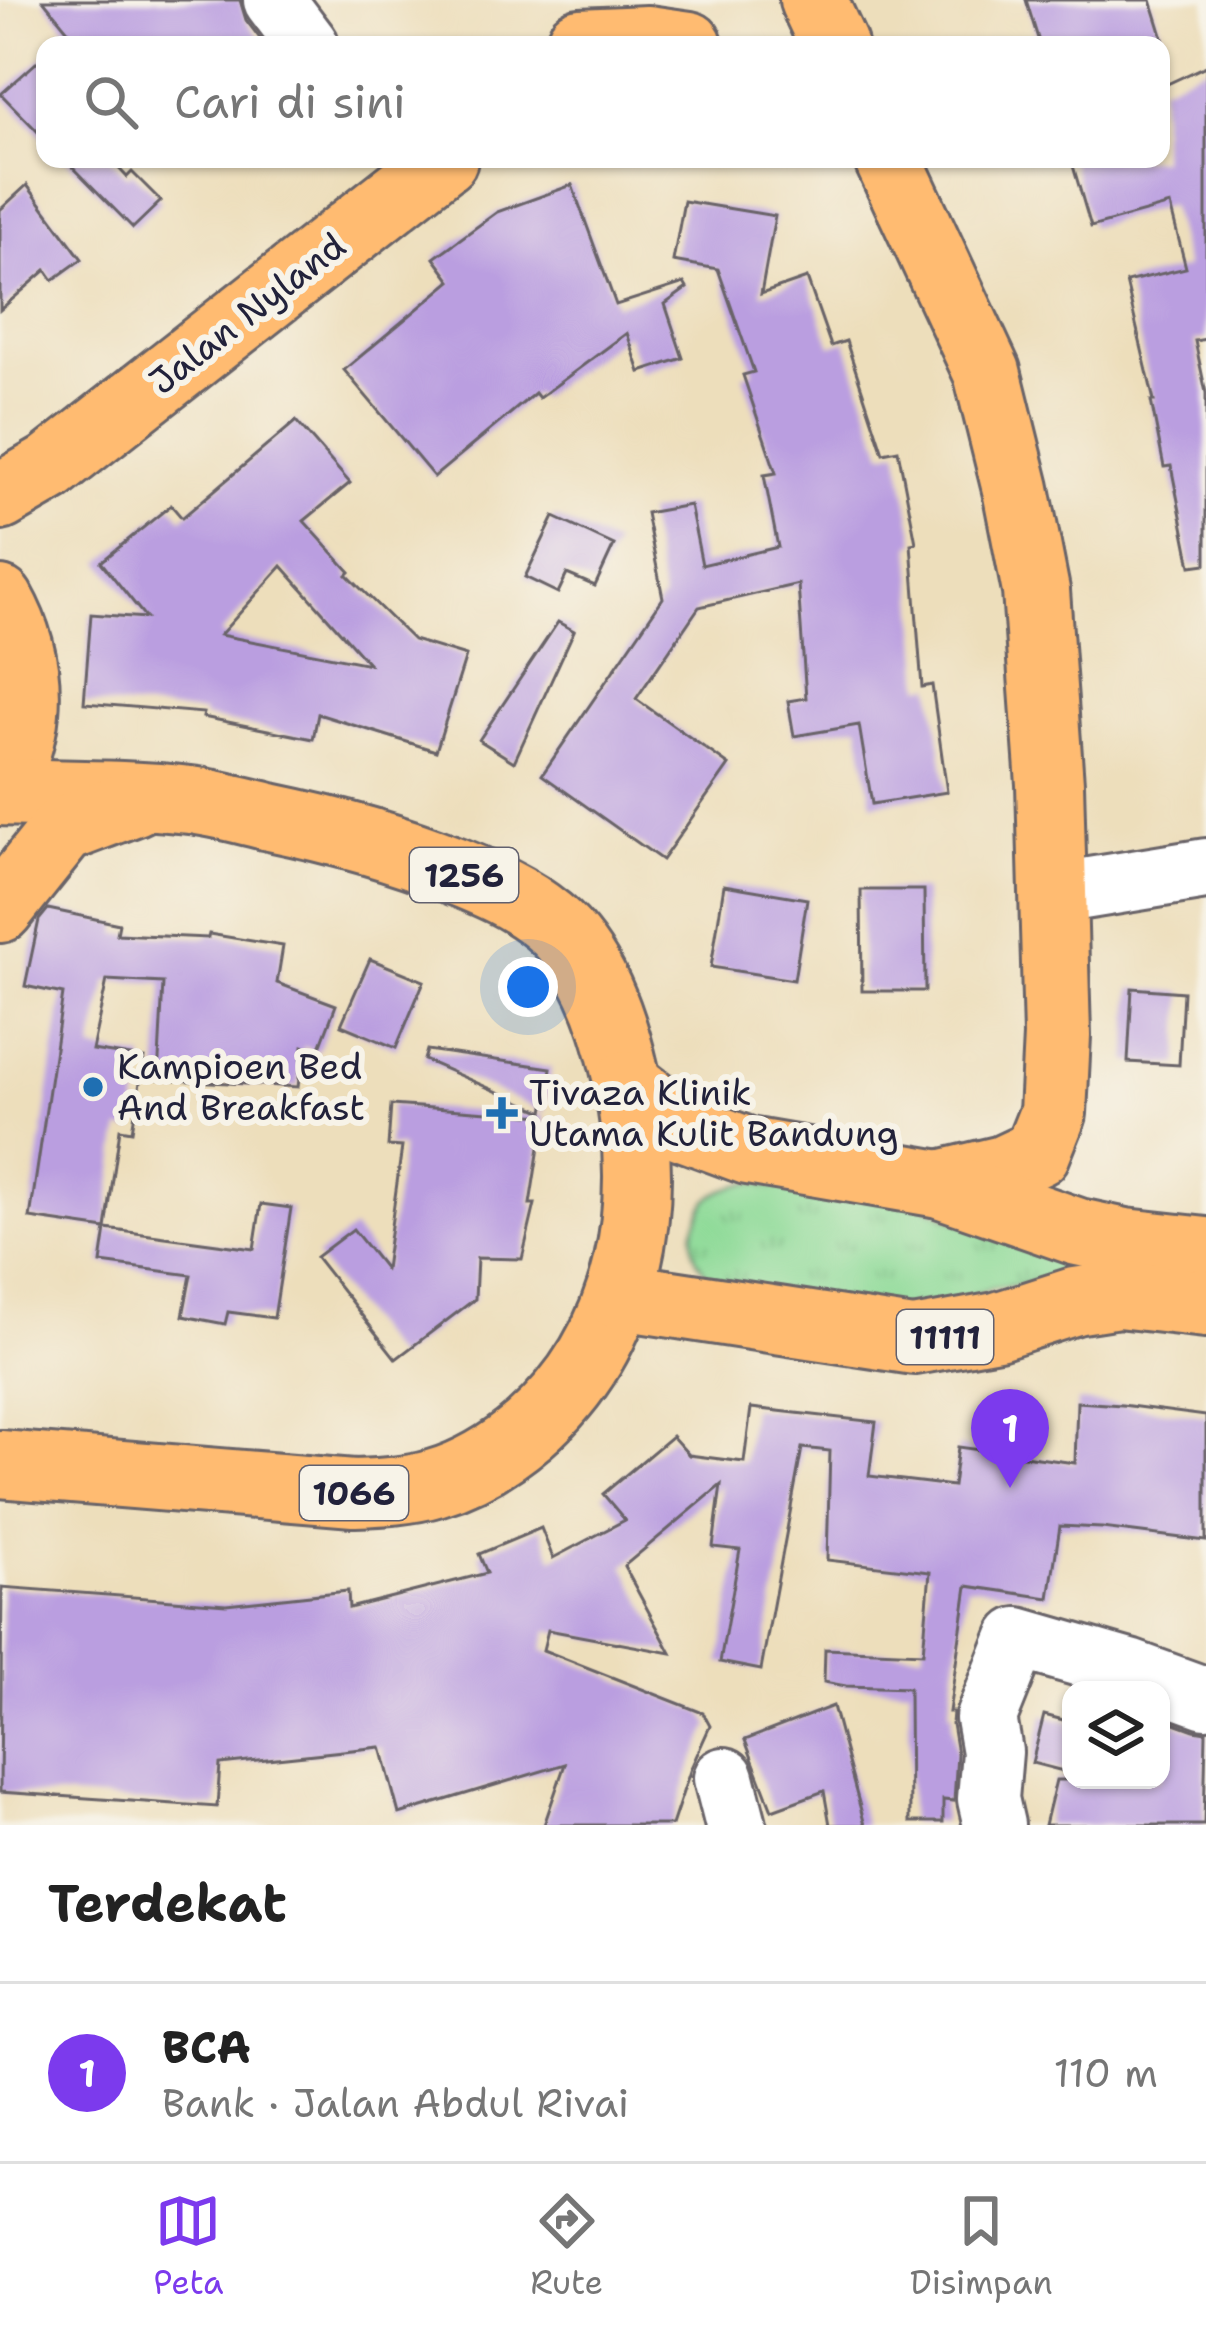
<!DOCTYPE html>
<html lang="id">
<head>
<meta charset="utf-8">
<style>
  :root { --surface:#fff; --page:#f2f2f2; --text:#222; --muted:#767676; --line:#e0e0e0; --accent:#7c3aed }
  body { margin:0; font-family:"Shantell Sans",sans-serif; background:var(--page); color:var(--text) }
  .controls { position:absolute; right:36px; bottom:36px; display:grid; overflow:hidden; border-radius:24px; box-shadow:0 3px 9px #0004 }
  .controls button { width:108px; height:108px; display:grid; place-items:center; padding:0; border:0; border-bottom:3px solid var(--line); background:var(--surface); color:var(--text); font:60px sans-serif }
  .you { position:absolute; left:528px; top:987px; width:42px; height:42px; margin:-30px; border:9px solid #fff; border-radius:50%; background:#1a73e8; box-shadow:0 0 0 18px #1a73e833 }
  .badge { display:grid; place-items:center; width:78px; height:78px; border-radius:50%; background:var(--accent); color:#fff; font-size:39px; font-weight:700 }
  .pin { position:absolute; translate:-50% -99px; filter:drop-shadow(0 3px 6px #0008) }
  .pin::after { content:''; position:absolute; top:63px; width:42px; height:36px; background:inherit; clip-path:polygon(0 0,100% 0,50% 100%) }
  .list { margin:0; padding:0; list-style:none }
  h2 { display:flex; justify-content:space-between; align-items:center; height:156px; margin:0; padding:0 48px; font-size:51px }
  h2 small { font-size:39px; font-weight:400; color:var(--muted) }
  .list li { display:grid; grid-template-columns:78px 1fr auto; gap:36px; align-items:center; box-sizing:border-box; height:180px; padding:0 48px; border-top:3px solid var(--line) }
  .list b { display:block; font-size:45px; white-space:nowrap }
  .list p { margin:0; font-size:39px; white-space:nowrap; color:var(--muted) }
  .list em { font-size:39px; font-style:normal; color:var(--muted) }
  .icon { flex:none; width:66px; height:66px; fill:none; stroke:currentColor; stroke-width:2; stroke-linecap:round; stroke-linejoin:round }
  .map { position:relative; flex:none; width:1206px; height:1825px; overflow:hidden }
  .search { position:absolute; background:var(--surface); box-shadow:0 3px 9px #0004; left:36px; right:36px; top:36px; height:132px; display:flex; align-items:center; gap:30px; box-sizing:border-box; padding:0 42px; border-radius:24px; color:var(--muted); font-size:45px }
  .sheet { height:336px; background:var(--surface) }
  nav { display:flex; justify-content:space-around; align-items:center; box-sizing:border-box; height:168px; border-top:3px solid var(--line); background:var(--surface); font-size:33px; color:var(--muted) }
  nav a { display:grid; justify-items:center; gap:6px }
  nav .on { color:var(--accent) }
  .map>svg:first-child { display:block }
  .grass { fill:url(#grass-tufts); stroke:#587e69; stroke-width:3 }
  .building { fill:#ba9ee0; fill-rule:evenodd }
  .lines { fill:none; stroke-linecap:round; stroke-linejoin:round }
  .minor-casing { stroke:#696468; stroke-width:66 }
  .major-casing { stroke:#696468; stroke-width:72 }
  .minor { stroke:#fff; stroke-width:60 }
  .major { stroke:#ffbb71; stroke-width:66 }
  .poi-dot { fill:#1f6fb2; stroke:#f7f3e8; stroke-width:4.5 }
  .labels { text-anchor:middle; stroke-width:12; stroke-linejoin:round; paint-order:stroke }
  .shield { fill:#f7f3e8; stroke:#62616f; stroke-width:3 }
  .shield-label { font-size:33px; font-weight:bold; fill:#22223b }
  .street-label { font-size:36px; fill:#22223b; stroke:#f7f3e8 }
  .poi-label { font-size:36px; fill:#22223b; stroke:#f7f3e8; text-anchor:start }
</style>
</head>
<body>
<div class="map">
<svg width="1206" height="1825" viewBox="0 0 1206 1825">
  <defs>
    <pattern id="grass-tufts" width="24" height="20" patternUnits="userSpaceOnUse" patternTransform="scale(3)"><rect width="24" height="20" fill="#8dda97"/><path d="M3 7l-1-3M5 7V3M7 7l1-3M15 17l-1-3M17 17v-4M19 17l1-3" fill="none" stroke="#79bb83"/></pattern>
  </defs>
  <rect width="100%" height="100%" fill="#f7f3e8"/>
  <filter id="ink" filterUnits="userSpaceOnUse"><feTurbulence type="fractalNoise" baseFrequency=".00833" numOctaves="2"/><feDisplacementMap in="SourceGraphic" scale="24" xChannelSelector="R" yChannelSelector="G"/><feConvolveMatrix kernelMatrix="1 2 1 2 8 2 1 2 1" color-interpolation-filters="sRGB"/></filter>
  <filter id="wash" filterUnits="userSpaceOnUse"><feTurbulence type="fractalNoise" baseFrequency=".004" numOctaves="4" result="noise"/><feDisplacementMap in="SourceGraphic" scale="48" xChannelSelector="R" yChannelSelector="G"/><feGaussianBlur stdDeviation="2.7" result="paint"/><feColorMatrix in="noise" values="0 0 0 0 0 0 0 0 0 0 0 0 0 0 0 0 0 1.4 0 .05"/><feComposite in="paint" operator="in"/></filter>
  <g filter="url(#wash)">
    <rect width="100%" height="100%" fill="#eddebb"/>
    <!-- grass -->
    <path class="grass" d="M747,1183L913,1201L996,1239L1115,1273L992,1288L928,1312L717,1285C699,1267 686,1251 696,1224C699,1216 703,1204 710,1198C720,1189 735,1186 747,1183Z"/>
    <g id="blocks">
      <!-- building -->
      <g class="building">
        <polygon points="43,0 240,0 246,20 265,45 80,45"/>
        <polygon points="1026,0 1151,0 1165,45 1040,45"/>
        <polygon points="45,55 45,139 1,94"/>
        <polygon points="1206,66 1206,339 1195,341 1206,393 1206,564 1191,566 1171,466 1164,467 1151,401 1154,401 1126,282 1186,268 1170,205 1091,227 1071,159 1161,159 1161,87"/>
        <polygon points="65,159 110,159 127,177 132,172 161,201 133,228"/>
        <polygon points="27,185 82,259 53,280 46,270 0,310 0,210"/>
        <polygon points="572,185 616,305 684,283 687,288 665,304 683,358 640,372 627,333 539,398 535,393 434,477 344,370 451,281 434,258 497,212"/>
        <polygon points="684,201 775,216 761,294 807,278 831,346 846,341 883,453 898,450 916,543 911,544 922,687 932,685 947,792 872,804 859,725 794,736 788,701 806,698 798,584 699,607 636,699 729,765 662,860 542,775 663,598 646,513 690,505 702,565 778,547 764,475 776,473 743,375 754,372 718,269 673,261"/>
        <path d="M296,421L350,483L304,521L350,572L347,575L413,640L466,656L436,751L318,714L313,739L203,717L204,713L84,703L91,614L146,618L101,562L171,505L182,518ZM282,566L369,664L220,635Z"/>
        <polygon points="554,517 614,545 595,586 567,574 558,593 525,577"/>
        <polygon points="558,622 574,631 514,762 479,740"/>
        <polygon points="724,885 807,899 794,980 711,967"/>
        <polygon points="861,890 924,890 925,991 862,991"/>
        <polygon points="48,909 119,924 117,934 208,938 209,934 283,946 277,983 336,1005 318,1052 303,1046 298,1087 158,1079 163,983 107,980 92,1050 144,1058 132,1131 120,1129 106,1229 30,1218 63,994 25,986 39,920"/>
        <polygon points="370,959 424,981 396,1048 341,1025"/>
        <polygon points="1132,988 1183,992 1179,1065 1128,1062"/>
        <polygon points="427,1050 551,1068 544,1112 424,1060"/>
        <polygon points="391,1105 544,1116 530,1204 535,1204 522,1259 477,1258 475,1299 396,1359 316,1257 353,1229 385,1269 402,1147 388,1146"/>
        <polygon points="261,1204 291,1208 274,1318 228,1312 225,1324 183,1316 191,1275 101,1263 106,1229 254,1249"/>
        <polygon points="1077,1402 1122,1405 1206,1416 1206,1541 1102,1528 1060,1526 1049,1598 967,1586 949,1712 953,1712 952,1724 957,1754 954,1801 943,1800 943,1822 910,1822 909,1688 846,1686 824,1682 825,1649 923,1653 930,1572 827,1560 830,1451 802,1448 761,1670 720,1662 740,1550 713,1547 721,1485 624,1566 671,1653 548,1630 543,1650 703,1713 710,1726 691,1768 672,1825 544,1825 565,1764 399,1814 381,1747 220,1764 217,1807 0,1792 2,1587 226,1604 348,1591 349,1608 487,1573 479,1554 541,1528 553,1558 625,1520 603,1494 672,1436 689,1455 744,1462 751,1408 876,1422 869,1476 953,1486 958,1447 1075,1463"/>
        <polygon points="833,1706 853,1781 865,1825 830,1825 824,1791 772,1810 745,1740"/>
        <polygon points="1044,1715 1071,1722 1071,1773 1032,1763"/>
        <polygon points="1161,1718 1194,1730 1206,1732 1204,1825 1045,1825 1056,1780 1161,1780"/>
      </g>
    </g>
  </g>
  <g filter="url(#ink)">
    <use href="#blocks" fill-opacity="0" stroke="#696468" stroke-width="3"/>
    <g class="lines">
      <!-- minor casing -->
      <g class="minor-casing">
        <g id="minor">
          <polyline points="274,0 308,45"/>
          <polyline points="1053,894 1206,869"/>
          <polyline points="724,1778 736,1825"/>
          <polyline points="994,1825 988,1799 992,1752 986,1718 1018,1638 1129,1670 1206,1698"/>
        </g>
      </g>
      <!-- major casing -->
      <g class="major-casing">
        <g id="major">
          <polyline points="813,0 834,45"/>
          <polyline points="580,42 647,39 689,45"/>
          <polyline points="888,159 987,372 1016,489 1036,591 1050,784 1057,1036 1053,1113 1037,1153 1003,1169 940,1184"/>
          <polyline points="0,497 50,468 444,159"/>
          <path d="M0,600C35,662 34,729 0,790"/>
          <path d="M0,792C63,794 128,793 190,800C217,803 244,811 270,817C333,830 393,846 453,870C488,884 519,897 548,921C592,957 613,1019 625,1072C654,1203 633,1339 529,1430C502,1453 469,1473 435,1483C409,1491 381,1492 354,1493L0,1464"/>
          <polyline points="0,909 64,829 135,802"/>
          <polyline points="627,1084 683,1127 748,1151 940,1184 1078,1232 1125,1242 1206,1251"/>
          <polyline points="620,1296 914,1341 997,1326 1075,1301 1119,1294 1206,1304"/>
        </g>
      </g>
      <!-- minor -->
      <use href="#minor" class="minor"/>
      <!-- major -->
      <use href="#major" class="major"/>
    </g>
  </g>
  <!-- markers -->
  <g class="poi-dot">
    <circle cx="93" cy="1087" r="12"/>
    <path d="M496 1095h12v12h12v12h-12v12h-12v-12h-12v-12h12z"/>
  </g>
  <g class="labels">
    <!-- shield labels -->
    <g class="shield">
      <rect x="410" y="848" width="108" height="54" rx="9"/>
      <rect x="897" y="1310" width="96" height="54" rx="9"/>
      <rect x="300" y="1466" width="108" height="54" rx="9"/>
    </g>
    <g class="shield-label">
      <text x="464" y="887">1256</text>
      <text x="945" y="1349">11111</text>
      <text x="354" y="1505">1066</text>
    </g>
    <!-- street labels -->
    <g class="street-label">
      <text transform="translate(247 313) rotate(-38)" y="13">Jalan Nyland</text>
    </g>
    <!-- poi labels -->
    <g class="poi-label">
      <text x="117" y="1079">Kampioen Bed<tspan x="117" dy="41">And Breakfast</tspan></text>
      <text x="529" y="1105">Tivaza Klinik<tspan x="529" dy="41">Utama Kulit Bandung</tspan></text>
    </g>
  </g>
</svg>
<div class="controls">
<button><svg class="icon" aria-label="layers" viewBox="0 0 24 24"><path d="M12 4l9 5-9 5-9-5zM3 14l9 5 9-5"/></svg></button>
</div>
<div class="you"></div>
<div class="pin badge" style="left:1010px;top:1488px">1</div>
<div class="search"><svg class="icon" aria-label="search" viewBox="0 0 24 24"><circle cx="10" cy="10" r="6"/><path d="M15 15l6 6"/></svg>Cari di sini</div>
</div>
<section class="sheet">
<h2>Terdekat<small></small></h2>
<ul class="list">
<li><span class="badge">1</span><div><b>BCA</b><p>Bank · Jalan Abdul Rivai</p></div><em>110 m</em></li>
</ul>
</section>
<nav>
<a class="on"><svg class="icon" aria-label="map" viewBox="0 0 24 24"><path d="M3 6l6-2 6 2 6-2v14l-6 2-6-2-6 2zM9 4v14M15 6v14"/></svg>Peta</a>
<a><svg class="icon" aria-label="directions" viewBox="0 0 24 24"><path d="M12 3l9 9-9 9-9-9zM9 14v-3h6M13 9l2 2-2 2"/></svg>Rute</a>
<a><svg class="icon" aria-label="saved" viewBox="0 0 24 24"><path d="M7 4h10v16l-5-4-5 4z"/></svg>Disimpan</a>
</nav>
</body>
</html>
